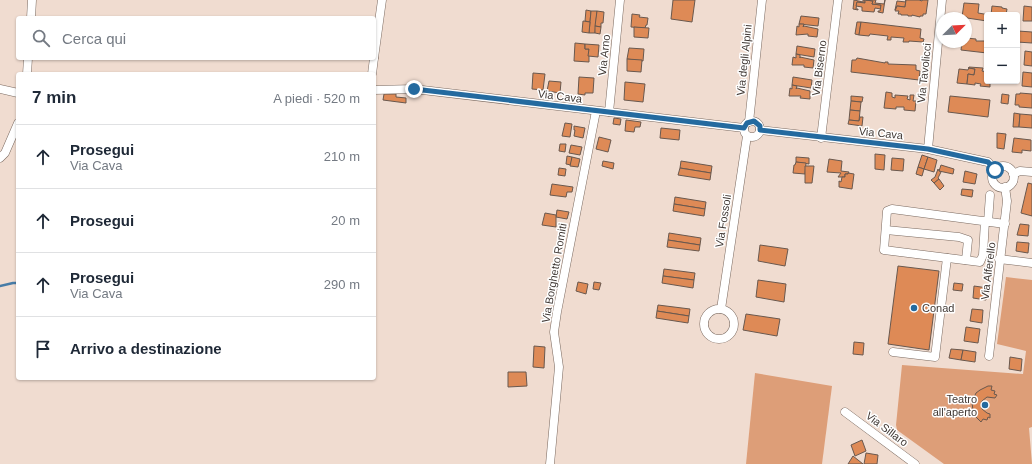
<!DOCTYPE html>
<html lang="it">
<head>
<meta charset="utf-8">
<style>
  :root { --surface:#fff; --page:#f6f6f7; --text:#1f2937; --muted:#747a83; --line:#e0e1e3 }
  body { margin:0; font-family:Arial,sans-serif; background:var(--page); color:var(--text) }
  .controls { position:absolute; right:12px; top:12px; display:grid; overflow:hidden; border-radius:4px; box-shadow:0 1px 3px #0004 }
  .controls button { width:36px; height:36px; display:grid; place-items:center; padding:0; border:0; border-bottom:1px solid var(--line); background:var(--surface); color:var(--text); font:20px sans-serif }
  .compass { position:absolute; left:936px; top:12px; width:36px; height:36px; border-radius:50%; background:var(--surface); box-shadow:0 1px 3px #0004; rotate:66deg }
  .stop { position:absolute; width:12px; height:12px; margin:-9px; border:3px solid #246a9f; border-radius:50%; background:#fff }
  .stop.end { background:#246a9f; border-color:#fff; box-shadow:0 1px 4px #0008 }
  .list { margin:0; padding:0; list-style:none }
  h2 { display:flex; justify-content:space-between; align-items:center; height:52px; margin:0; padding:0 16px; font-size:17px }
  h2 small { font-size:13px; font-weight:400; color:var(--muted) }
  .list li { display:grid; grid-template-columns:26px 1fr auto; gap:12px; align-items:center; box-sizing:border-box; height:64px; padding:0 16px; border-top:1px solid var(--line) }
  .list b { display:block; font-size:15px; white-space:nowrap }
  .list p { margin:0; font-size:13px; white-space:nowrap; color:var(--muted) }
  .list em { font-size:13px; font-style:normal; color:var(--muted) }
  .icon { flex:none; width:22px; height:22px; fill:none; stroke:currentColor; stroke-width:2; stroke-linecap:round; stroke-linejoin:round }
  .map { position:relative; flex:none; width:1032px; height:464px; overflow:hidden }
  .search { position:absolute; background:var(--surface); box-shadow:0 1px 3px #0004; left:16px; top:16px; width:360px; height:44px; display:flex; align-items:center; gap:10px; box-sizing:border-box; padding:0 14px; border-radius:4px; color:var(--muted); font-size:15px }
  .panel { position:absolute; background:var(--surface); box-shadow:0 1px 3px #0004; left:16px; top:72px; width:360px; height:308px; border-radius:4px }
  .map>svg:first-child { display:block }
  .green { fill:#dd9e78 }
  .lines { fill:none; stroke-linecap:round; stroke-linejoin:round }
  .stream { stroke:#477ca7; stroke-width:2.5 }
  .building { fill:#de8a56; stroke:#69584e }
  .minor-casing { stroke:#7b6a60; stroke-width:9 }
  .minor { stroke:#fff; stroke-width:8 }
  .route { stroke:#246a9f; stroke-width:5 }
  .poi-dot { fill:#246a9f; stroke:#fff; stroke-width:1.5 }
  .labels { text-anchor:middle; stroke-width:3; stroke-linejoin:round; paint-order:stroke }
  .street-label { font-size:11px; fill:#413935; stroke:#fff }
  .poi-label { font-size:11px; fill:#413935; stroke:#fff; text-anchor:start }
</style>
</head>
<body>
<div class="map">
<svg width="1032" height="464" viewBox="0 0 1032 464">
  <rect width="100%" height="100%" fill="#f0dcd0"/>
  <!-- green -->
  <g class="green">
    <polygon points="1006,277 1032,280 1032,427 1029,428 1032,464 944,464 897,430 896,425 902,365 1023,374 1026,351 997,344"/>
    <polygon points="755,373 832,386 822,464 746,464"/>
  </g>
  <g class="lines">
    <!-- stream -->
    <polyline class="stream" points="0,286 13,283 18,283"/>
  </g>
  <!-- building -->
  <g class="building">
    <polygon points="673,0 695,0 692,22 671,19"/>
    <polygon points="854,0 863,2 863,0 865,0 865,3 857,2 856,9 858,9 858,10 853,9"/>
    <polygon points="865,0 873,1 872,4 881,5 881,9 875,8 874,12 862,11 862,7 856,6 857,2 865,3"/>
    <polygon points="866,0 876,0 875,3 884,4 885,0 883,13 878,12 878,11 880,11 881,5 872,4 873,1"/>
    <polygon points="906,0 905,7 897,6 895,10 897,1 906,2"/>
    <polygon points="906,0 919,0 922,1 922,0 928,0 926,14 923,14 923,16 920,16 920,17 912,15 912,16 908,16 908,15 901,15 901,14 898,14 899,11 895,11 897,6 905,7"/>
    <polygon points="964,3 979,4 978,13 984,14 991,15 992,6 1002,7 1002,8 1007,9 1006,15 987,15 987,21 967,18 967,17 962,17"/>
    <polygon points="1024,6 1032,7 1032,21 1023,21"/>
    <polygon points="586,10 591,11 590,22 585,21"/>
    <polygon points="591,11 597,11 595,33 589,33"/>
    <polygon points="597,11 604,12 603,23 601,23 601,27 595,26"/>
    <polygon points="632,14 640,15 639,17 648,18 647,25 646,25 645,28 631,27"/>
    <polygon points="801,16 819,18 818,26 799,24"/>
    <polygon points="583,21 590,22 589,33 582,32"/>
    <polygon points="857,22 861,22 859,35 855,34"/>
    <polygon points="861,22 921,29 920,38 924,39 923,42 909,41 909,42 903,42 904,38 891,37 891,40 887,40 888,36 870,34 869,36 859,35"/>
    <polygon points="799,24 804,24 803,27 804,26 818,29 817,37 808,36 808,34 796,35 797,26 799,27"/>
    <polygon points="595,26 601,27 600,34 595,33"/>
    <polygon points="634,27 649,28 648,38 634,37"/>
    <polygon points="1018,31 1032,32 1032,43 1017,42"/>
    <polygon points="966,38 976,39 976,41 987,41 987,53 961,50 962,42 966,42"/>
    <polygon points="575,43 585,44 585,49 589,49 589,62 574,61"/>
    <polygon points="585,44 599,45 598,57 588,56 589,49 585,49"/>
    <polygon points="797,46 815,49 814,57 796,54"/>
    <polygon points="629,48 644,49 643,61 627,59"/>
    <polygon points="1025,51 1032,52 1032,66 1024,65"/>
    <polygon points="796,54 800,55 800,58 800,57 814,60 813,68 804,67 804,65 792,65 793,57 796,58"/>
    <polygon points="857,58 885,63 885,62 888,62 888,64 916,65 916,70 920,71 919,80 851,72 852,60 856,60"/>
    <polygon points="627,59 642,60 641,72 627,71"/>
    <polygon points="969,67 969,68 975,69 974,75 968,74 967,84 957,83 959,69 968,70"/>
    <polygon points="969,67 983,68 982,71 987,72 987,81 990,81 990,87 980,86 981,84 975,83 975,85 967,84 968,74 974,75 975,69 969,68"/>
    <polygon points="1023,72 1032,73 1032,87 1022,86"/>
    <polygon points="533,73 545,74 543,90 532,89"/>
    <polygon points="579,77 594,78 593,93 585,93 585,95 578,94"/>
    <polygon points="793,77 812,80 811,88 792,85"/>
    <polygon points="549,81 561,82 560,93 547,91"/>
    <polygon points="625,82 645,84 643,102 624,100"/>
    <polygon points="792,85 797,86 796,89 797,88 810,91 810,99 800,98 801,96 789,96 790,88 792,89"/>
    <polygon points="886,92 892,93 892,97 895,98 895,95 908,96 907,99 910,100 910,95 914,95 913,101 916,101 915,111 904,110 904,107 896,107 896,109 884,108"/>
    <polygon points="1020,93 1032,94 1032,108 1019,107 1019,105 1015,105 1016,94 1020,94"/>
    <polygon points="384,94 396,94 396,97 406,98 406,103 383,100"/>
    <polygon points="1002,94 1009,95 1008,104 1001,103"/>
    <polygon points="851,96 863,97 862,102 851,101"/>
    <polygon points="950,96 990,100 988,117 948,112"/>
    <polygon points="851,101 861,102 860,111 850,110"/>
    <polygon points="850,110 860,111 859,121 849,120"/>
    <polygon points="1014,113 1020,114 1019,127 1013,127"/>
    <polygon points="1020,114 1032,115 1032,128 1019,127"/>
    <polygon points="860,117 863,117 862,126 848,124 849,120 859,121"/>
    <polygon points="614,118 621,119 620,125 613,124"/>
    <polygon points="626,120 641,122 640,127 635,127 634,132 625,131"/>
    <polygon points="565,123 572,124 570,137 562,136"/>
    <polygon points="574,126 585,128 583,138 574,136 575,130 574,130"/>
    <polygon points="661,128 680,130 679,140 660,138"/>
    <polygon points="997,133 1006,134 1004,149 997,148"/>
    <polygon points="599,137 611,140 608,152 596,149"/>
    <polygon points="1014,138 1031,140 1031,151 1022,150 1022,153 1012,152"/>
    <polygon points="560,144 566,144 565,152 559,151"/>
    <polygon points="571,145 582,147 580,155 569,153"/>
    <polygon points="875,154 885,155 884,170 875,169"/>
    <polygon points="922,155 928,157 924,169 918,167"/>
    <polygon points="567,156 572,157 571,165 566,164"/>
    <polygon points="572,157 580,159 578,167 570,166"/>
    <polygon points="796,157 809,158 809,164 796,162"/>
    <polygon points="928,157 937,160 934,172 924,169"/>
    <polygon points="892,158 904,159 903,171 891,170"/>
    <polygon points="829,159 842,161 841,171 849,172 848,174 845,174 845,177 838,177 841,173 827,172"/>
    <polygon points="603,161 614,163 613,169 602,166"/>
    <polygon points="681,161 712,166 711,173 680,168"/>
    <polygon points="796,162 806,163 805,174 793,173 794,165 795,165"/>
    <polygon points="941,165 954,169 953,174 939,171"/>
    <polygon points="805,166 814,166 812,183 805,183"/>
    <polygon points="918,167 924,169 922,176 916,174"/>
    <polygon points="559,168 566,169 565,176 558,175"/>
    <polygon points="680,168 711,173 710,180 678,175"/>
    <polygon points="938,169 939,171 941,172 938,178 939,179 934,183 931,180 935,177"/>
    <polygon points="965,171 977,174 975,184 963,182"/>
    <polygon points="848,173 854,174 852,189 839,187 839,181 841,182 842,177 845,177 845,174 848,174"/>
    <polygon points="939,179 944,186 940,190 934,183"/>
    <polygon points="1028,183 1032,184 1032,216 1021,213"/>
    <polygon points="552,184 573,187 572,192 567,192 566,197 550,195"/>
    <polygon points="962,189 973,190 972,197 961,195"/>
    <polygon points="675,197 706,202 705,209 674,204"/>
    <polygon points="674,204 705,209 704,216 673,211"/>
    <polygon points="557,210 569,212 567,219 556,217"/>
    <polygon points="545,213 556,215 556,227 542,225"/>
    <polygon points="1020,224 1029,225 1028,236 1017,235"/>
    <polygon points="669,233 701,238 700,245 668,240"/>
    <polygon points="668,240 700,245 699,251 667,247"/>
    <polygon points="1017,242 1029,243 1028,253 1016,251"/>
    <polygon points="760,245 788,249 785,266 758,261"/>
    <polygon points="898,266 939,271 929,350 888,344"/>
    <polygon points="664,269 695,273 694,280 663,276"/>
    <polygon points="663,276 694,280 693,288 662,283"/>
    <polygon points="758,280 786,284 784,302 756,297"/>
    <polygon points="578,282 588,284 586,294 576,291"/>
    <polygon points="594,282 601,283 599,290 593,289"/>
    <polygon points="954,283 963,284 962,291 953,290"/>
    <polygon points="974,286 988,288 986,300 973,298"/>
    <polygon points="658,305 690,309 689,316 657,311"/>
    <polygon points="972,309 983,310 982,323 970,321"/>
    <polygon points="657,311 689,316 688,323 656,318"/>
    <polygon points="746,314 780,319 777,336 743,330"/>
    <polygon points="966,327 980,329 978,343 964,341"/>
    <polygon points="854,342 864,343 863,355 853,354"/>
    <polygon points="534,346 545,347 544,368 533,367"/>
    <polygon points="951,349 963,350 961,360 949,358"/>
    <polygon points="963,350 976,352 975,362 961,360"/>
    <polygon points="1010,357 1022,359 1021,371 1009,369"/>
    <polygon points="508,372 526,372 527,386 508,387"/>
    <polygon points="988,386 992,386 991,390 995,391 994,394 997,395 995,398 987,397 982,401 981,405 982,409 987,413 990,414 990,418 988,417 987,420 983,419 981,422 974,415 973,411 972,402 976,393 980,390"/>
    <polygon points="862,440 866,451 855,456 851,445"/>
    <polygon points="866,453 878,455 877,464 864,464"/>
    <polygon points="853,456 863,464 848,464"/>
  </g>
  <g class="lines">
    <!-- minor casing -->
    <g class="minor-casing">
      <g id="minor">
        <polyline points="31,18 32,0"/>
        <polyline points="374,58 382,0"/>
        <polyline points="27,74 28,58"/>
        <polyline points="372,74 374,58"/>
        <polyline points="0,89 18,93"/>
        <polyline points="374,90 414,89 744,128"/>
        <polyline points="609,112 620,0"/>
        <circle cx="752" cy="129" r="8"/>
        <polyline points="749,122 762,0"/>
        <polyline points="760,130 928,149 988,162 995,170"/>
        <polyline points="821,138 838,0"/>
        <polyline points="928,149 942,0"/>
        <polyline points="0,158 5,153 18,123"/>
        <circle cx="1003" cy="177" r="11"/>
        <polyline points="1013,174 1020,171 1032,172"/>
        <polyline points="985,221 983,255 980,262 884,250 887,211 892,209 1005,224"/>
        <polyline points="988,222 990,195"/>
        <polyline points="886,230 959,237 968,240 966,260"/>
        <polyline points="999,259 1032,263"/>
        <circle cx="719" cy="324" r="15"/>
        <polyline points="721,309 747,136"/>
        <polyline points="893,352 935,357 947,258"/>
        <polyline points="989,356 1007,201 1005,187"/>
        <polyline points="845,412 915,464"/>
        <polyline points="550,464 559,367 554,332 557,312 596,111"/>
      </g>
    </g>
    <!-- minor -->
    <use href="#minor" class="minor"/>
  </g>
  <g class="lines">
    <!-- route -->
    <polyline class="route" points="414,89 744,128 747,123 754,121 760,126 760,130 928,149 988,162 995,170"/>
  </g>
  <!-- markers -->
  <g class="poi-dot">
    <circle cx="914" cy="308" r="4"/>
    <circle cx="985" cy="405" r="4"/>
  </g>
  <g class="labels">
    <!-- street labels -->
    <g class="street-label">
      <text transform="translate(604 55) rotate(-84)" y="4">Via Arno</text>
      <text transform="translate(744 60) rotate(-84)" y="4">Via degli Alpini</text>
      <text transform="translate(819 68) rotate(-83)" y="4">Via Biserno</text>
      <text transform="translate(924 73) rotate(-84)" y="4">Via Tavolicci</text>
      <text transform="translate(560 96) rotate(7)" y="4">Via Cava</text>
      <text transform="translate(881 133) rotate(6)" y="4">Via Cava</text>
      <text transform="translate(723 221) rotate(-81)" y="4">Via Fossoli</text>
      <text transform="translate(988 271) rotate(-83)" y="4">Via Alferello</text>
      <text transform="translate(554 273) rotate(-80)" y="4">Via Borghetto Romiti</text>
      <text transform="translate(887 429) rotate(37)" y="4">Via Sillaro</text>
    </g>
    <!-- poi labels -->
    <g class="poi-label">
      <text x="922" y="312">Conad</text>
      <text x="977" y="403" text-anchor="end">Teatro<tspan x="977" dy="13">all'aperto</tspan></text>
    </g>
  </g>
</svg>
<div class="controls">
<button>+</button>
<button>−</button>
</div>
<svg class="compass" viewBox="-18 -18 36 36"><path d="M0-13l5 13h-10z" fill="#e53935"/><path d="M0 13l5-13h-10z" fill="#747a83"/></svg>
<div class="stop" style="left:995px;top:170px"></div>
<div class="stop end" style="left:414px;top:89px"></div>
<div class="search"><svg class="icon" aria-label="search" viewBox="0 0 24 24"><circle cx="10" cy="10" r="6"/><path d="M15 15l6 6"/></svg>Cerca qui</div>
<section class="panel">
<h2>7 min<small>A piedi · 520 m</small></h2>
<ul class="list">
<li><svg class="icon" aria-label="ahead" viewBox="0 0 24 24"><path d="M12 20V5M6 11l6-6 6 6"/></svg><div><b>Prosegui</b><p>Via Cava</p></div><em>210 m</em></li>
<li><svg class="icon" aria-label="ahead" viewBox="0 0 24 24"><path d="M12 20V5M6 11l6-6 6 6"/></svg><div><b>Prosegui</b></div><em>20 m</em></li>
<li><svg class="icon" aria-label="ahead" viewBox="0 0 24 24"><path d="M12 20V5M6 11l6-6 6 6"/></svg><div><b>Prosegui</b><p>Via Cava</p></div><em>290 m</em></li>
<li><svg class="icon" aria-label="arrive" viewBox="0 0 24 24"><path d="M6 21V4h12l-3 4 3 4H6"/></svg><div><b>Arrivo a destinazione</b></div></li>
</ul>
</section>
</div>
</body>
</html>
